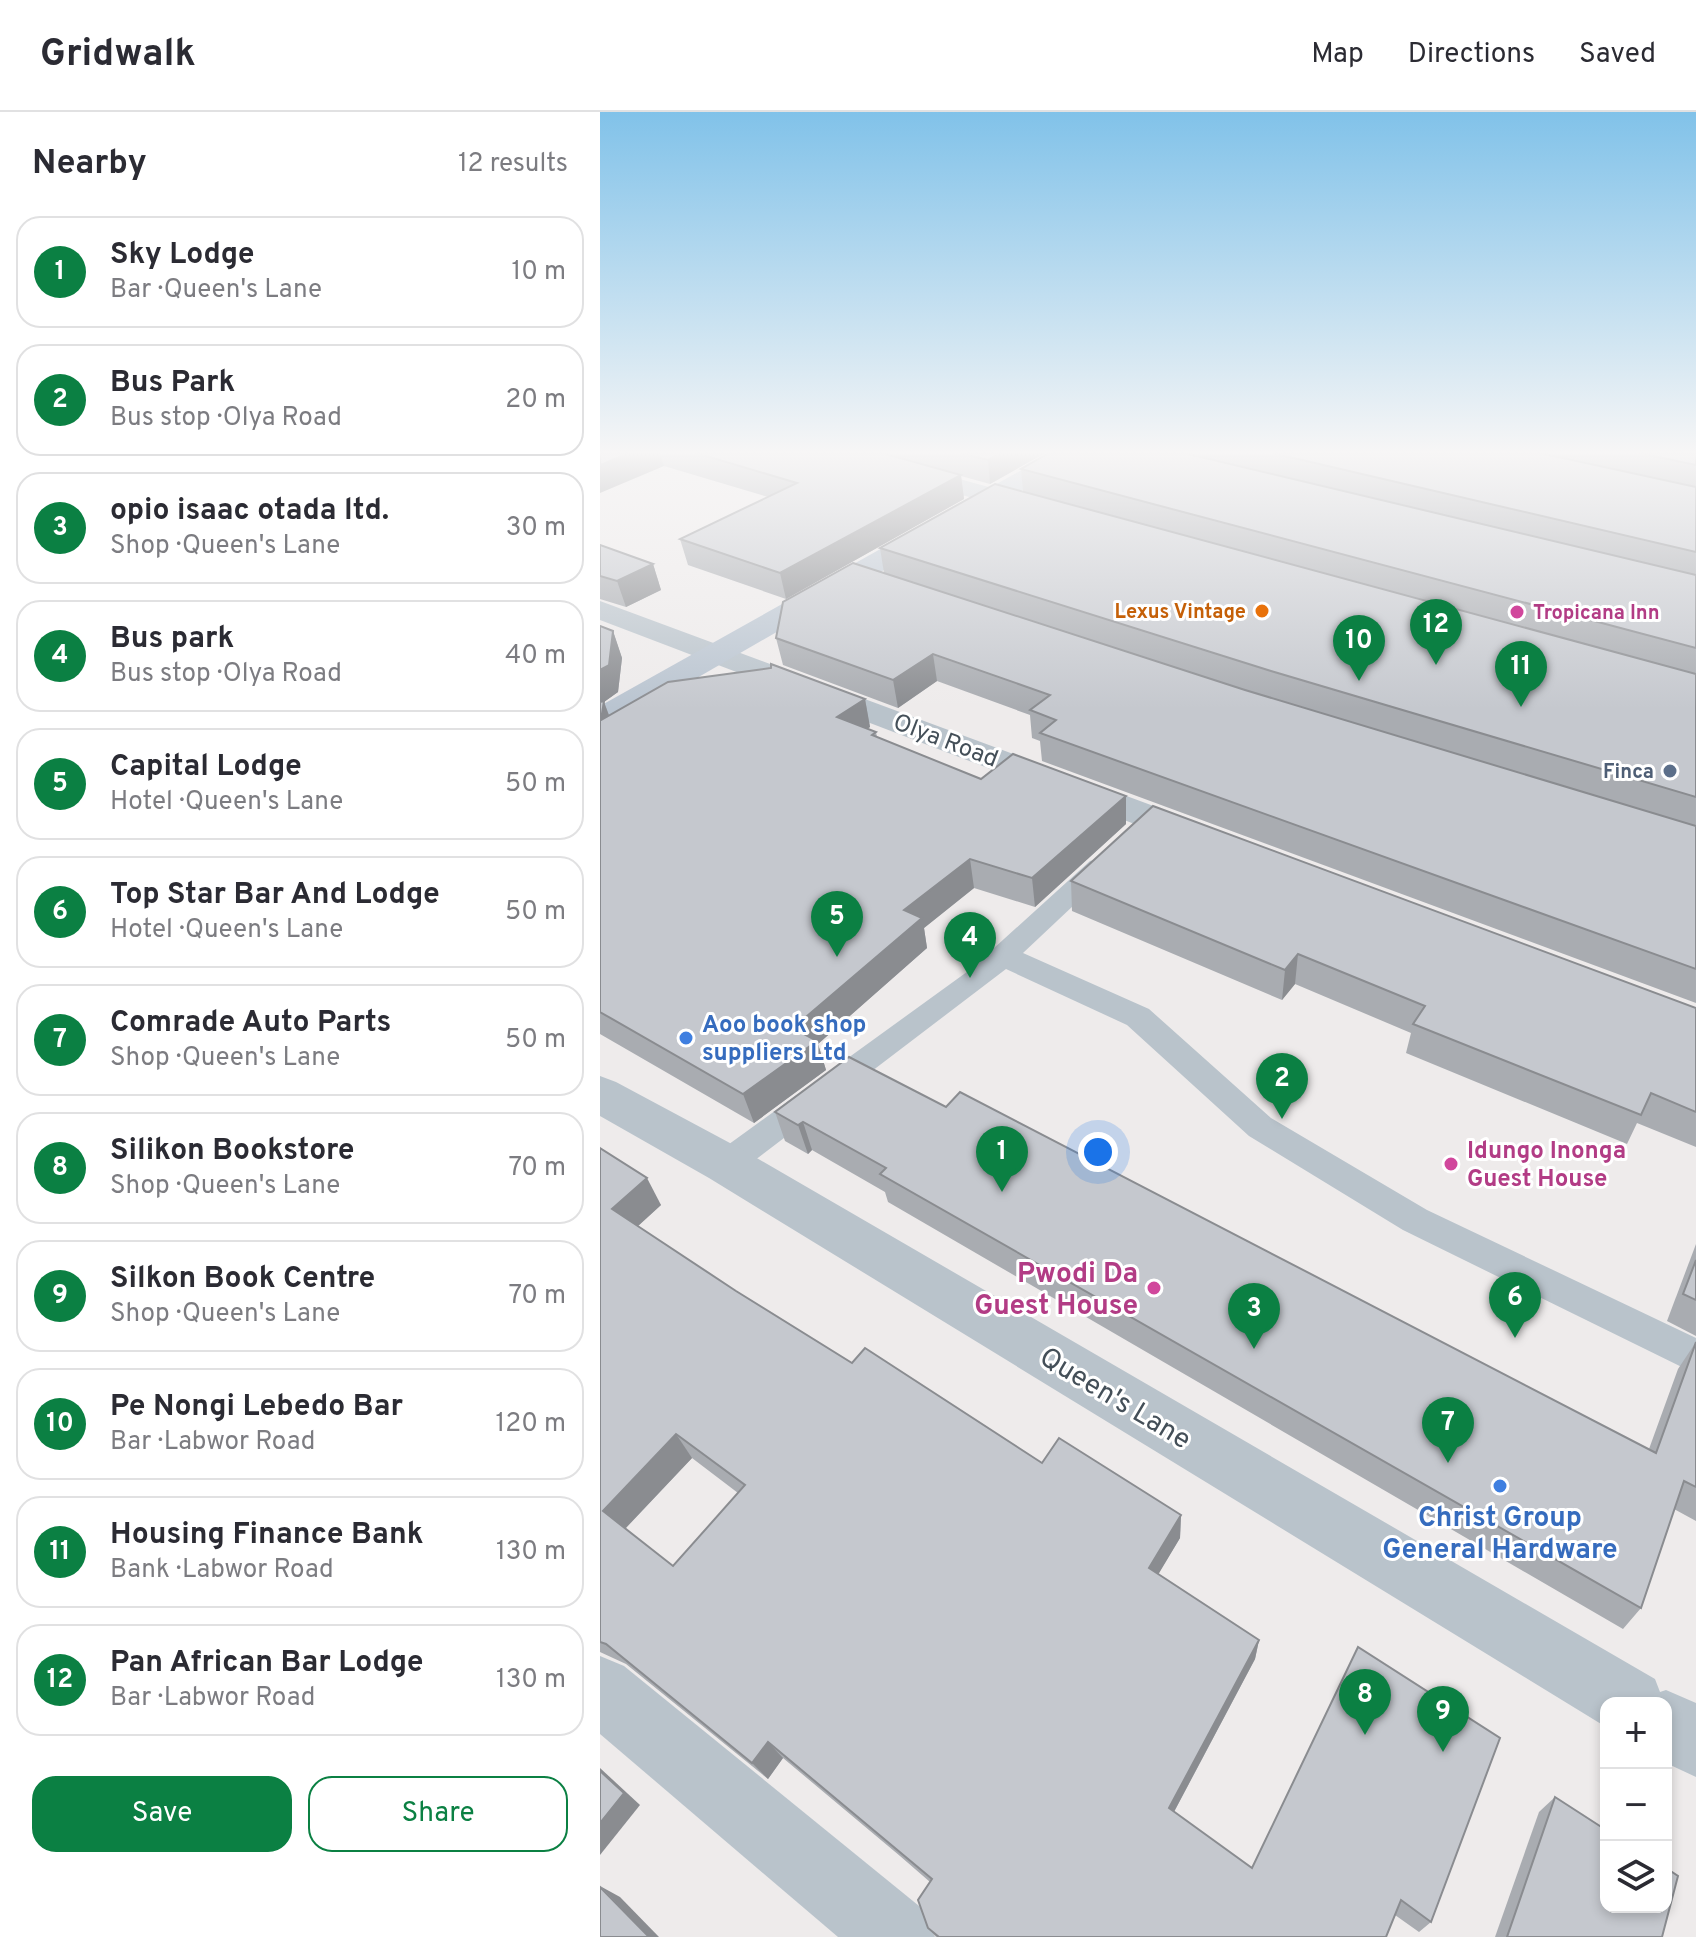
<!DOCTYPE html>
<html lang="en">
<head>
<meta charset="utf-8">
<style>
  :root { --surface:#fff; --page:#f7f7f7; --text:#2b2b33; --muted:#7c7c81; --line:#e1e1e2; --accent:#0b8043 }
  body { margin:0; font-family:Overpass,sans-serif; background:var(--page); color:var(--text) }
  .controls { position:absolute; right:24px; bottom:24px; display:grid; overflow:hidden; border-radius:16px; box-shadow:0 4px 12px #0003 }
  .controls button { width:72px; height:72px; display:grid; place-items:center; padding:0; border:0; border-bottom:2px solid var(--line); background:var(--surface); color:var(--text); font:40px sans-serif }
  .you { position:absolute; left:498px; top:1040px; width:28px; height:28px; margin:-20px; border:6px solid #fff; border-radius:50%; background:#1a73e8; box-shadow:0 0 0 12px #1a73e833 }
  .badge { display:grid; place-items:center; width:52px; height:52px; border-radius:50%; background:var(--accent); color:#fff; font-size:26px; font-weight:700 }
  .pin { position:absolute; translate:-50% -66px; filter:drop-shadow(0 2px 4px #0008) }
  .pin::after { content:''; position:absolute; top:42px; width:28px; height:24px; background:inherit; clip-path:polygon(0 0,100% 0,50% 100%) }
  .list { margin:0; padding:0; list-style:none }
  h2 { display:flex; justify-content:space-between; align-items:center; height:104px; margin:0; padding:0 32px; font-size:34px }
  h2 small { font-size:26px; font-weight:400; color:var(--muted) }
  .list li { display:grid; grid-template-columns:52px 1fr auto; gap:24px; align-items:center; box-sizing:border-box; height:112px; margin:0 16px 16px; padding:0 16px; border:2px solid var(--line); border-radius:24px }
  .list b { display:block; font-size:30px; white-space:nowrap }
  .list p { margin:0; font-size:26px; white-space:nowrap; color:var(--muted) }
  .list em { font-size:26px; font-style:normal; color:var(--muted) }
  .actions { display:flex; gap:16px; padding:24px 32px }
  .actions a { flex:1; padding:18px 0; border:2px solid var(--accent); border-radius:24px; text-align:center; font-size:28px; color:var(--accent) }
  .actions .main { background:var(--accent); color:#fff }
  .icon { flex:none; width:44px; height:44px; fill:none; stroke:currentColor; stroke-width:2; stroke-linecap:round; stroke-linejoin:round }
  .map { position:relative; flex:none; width:1096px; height:1825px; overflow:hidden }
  header { display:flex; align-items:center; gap:48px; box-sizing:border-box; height:112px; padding:0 40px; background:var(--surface); border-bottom:2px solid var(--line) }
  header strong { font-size:38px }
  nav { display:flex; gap:44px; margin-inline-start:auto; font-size:28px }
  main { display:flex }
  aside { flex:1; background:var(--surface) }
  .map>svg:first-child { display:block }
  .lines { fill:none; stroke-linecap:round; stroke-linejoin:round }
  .service { fill:#b9c3cb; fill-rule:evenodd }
  .minor { fill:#b9c3cb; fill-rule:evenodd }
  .secondary { fill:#b9c4d0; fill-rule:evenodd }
  .wall { fill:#a9acb1; fill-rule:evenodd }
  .shaded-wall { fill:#8a8c90 }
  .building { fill:#c5c8ce; stroke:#8a8c90; stroke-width:2; fill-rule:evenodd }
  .food-dot { fill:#e8710a; stroke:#fff; stroke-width:3 }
  .hotel-dot { fill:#d1479c; stroke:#fff; stroke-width:3 }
  .service-dot { fill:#5c6f8a; stroke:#fff; stroke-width:3 }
  .shop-dot { fill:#3f7fe0; stroke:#fff; stroke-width:3 }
  .labels { text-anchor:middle; stroke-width:6; stroke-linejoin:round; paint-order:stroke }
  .far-food-label { font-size:20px; font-weight:bold; fill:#c56008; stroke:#fff; text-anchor:end }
  .far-hotel-label { font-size:20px; font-weight:bold; fill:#b23c85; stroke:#fff; text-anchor:start }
  .far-service-label { font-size:20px; font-weight:bold; fill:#4e5e75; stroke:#fff; text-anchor:end }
  .street-label { font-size:24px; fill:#444f58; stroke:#fff }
  .shop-label { font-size:24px; font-weight:bold; fill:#366cbe; stroke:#fff; text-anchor:start }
  .hotel-label { font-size:24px; font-weight:bold; fill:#b23c85; stroke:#fff; text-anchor:start }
  .near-hotel-label { font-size:28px; font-weight:bold; fill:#b23c85; stroke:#fff; text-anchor:end }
  .near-street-label { font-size:28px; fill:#444f58; stroke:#fff }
  .near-shop-label { font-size:28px; font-weight:bold; fill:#366cbe; stroke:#fff }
</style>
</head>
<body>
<header>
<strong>Gridwalk</strong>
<nav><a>Map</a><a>Directions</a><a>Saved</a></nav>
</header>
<main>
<aside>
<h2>Nearby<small>12 results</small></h2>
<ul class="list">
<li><span class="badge">1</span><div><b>Sky Lodge</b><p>Bar · Queen's Lane</p></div><em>10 m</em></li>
<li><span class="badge">2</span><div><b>Bus Park</b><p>Bus stop · Olya Road</p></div><em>20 m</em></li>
<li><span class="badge">3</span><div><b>opio isaac otada ltd.</b><p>Shop · Queen's Lane</p></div><em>30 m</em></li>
<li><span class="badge">4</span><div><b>Bus park</b><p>Bus stop · Olya Road</p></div><em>40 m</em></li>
<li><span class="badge">5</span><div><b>Capital Lodge</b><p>Hotel · Queen's Lane</p></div><em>50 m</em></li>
<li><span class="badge">6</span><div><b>Top Star Bar And Lodge</b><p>Hotel · Queen's Lane</p></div><em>50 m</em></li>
<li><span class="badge">7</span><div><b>Comrade Auto Parts</b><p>Shop · Queen's Lane</p></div><em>50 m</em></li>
<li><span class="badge">8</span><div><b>Silikon Bookstore</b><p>Shop · Queen's Lane</p></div><em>70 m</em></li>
<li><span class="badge">9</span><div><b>Silkon Book Centre</b><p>Shop · Queen's Lane</p></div><em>70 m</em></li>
<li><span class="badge">10</span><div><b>Pe Nongi Lebedo Bar</b><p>Bar · Labwor Road</p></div><em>120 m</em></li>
<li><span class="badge">11</span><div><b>Housing Finance Bank</b><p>Bank · Labwor Road</p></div><em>130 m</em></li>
<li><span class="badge">12</span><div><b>Pan African Bar Lodge</b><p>Bar · Labwor Road</p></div><em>130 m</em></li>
</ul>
<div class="actions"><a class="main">Save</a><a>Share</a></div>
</aside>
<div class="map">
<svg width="1096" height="1825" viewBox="0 0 1096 1825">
  <rect width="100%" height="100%" fill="#eeebeb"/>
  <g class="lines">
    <!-- service -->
    <polygon class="service" points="499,747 508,749 512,755 508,761 423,841 549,897 671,1006 827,1098 1096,1226 1096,1262 803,1118 649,1024 527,913 406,857 138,1061 126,1065 114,1061 109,1052 114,1043 371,857 490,749"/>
    <!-- minor -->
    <g class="minor">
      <polygon points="224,341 264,341 447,391 451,396 447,401 438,404 228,346"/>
      <polygon points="0,489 613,716 619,724 613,732 600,735 587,732 0,508"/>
      <polygon points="0,964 16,970 143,1038 1055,1567 1060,1580 1066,1578 1096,1591 1096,1665 1066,1651 1066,1591 1006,1591 1006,1615 109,1066 0,1004"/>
      <polygon points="0,1544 24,1554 324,1798 335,1825 238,1825 0,1622"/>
    </g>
    <!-- secondary -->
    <polygon class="secondary" points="452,341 482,341 478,346 12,615 0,618 0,594"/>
  </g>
  <!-- wall -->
  <g class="wall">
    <polygon points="0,341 445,341 390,372 361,364 364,387 186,487 88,453 80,427 168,385 64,354"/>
    <polygon points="449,341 1096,341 1096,891 442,649 440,629 432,626 430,603 337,569 298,596 183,553 176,526 284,461 280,436 423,379 421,357"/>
    <polygon points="0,433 53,452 61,478 26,495 0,487"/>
    <polygon points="0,514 13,519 22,546 18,580 4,590 9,603 265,587 270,615 267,617 276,620 277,625 381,667 526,684 526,712 435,795 374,776 324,816 327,836 218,932 226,958 154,1011 0,922"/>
    <polygon points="471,769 1096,896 1096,1035 1037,1011 1027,1032 806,941 811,921 695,872 682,888 472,799"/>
    <polygon points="346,995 1049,1337 1078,1257 1096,1230 1096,1409 1074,1397 1041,1496 1023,1517 288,1090 285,1080 212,1038 208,1042 185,1029 175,1000"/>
    <path d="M0,1036L61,1093L38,1114L136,1179L252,1251L442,1351L581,1403L580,1426L558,1462L659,1528L655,1547L574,1700L652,1756L758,1535L831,1810L819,1820L795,1803L786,1825H336L328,1816L330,1770L300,1744L183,1646L168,1667L26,1552L0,1540ZM92,1346L138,1381L73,1454L25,1417Z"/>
    <polygon points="1096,1132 1096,1224 1067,1209"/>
    <polygon points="955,1685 1062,1825 895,1825 939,1700"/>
  </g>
  <!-- shaded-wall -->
  <g class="shaded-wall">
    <polygon points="30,341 60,341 64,354 0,381 0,353"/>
    <polygon points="401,341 445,341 390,372 388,348"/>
    <polygon points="361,363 364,387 186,487 180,461"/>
    <polygon points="53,452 61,478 26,495 17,469"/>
    <polygon points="13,519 22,546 18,580 4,590 14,617 1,608 0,592 0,558"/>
    <polygon points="333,542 337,569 298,596 293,568"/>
    <polygon points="265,587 270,615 243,633 237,605"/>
    <polygon points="526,684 526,712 435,795 432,766"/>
    <polygon points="370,747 374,776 324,816 327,836 218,932 226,958 154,1011 143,982 193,916 304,798"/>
    <polygon points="698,842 695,872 682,888 685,858"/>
    <polygon points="203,1010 212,1038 208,1042 198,1013"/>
    <polygon points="47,1066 61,1093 27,1124 12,1097"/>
    <polygon points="76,1322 92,1346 21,1421 3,1399"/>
    <polygon points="581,1403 580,1426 549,1478 549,1456"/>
    <polygon points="659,1528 655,1547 568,1711 569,1696"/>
    <polygon points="168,1630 183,1646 168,1667 152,1651"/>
    <polygon points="0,1656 40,1693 0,1743"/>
    <polygon points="0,1774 20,1785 59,1825 49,1825"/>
  </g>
  <!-- building -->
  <g class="building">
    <polygon points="0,341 30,341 0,353"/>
    <polygon points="96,341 282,341 361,363 180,461 80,427 197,371"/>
    <polygon points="361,341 401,341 388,348"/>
    <polygon points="449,341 584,341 1096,463 1096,536 421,357"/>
    <polygon points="672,341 940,341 1096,375 1096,440"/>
    <polygon points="1039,341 1096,341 1096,353"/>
    <polygon points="395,372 1096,562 1096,685 671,559 280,436"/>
    <polygon points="0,433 53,452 17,469 0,464"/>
    <polygon points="253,451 645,578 1096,714 1096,857 440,621 456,608 430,598 450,583 333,542 293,568 176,526 183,490"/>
    <polygon points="0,514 13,519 9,553 0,558"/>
    <polygon points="171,552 265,587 237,605 276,620 272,623 381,667 413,642 526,684 432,766 370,747 304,798 322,806 193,916 217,929 143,982 0,900 0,590 4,589 1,608 68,570 171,556"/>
    <polygon points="553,694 1096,896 1096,1000 1051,981 1041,1003 813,912 825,894 698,842 685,858 471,769"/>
    <polygon points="249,945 346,995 360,980 1056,1341 1096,1230 1096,1375 1084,1369 1041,1496 280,1062 286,1056 203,1010 198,1013 175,1000"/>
    <path d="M0,1036L47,1066L12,1097L136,1179L252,1251L265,1236L442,1351L459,1326L581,1403L549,1456L659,1528L569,1696L652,1756L758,1535L900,1626L831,1810L801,1788L786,1825H339L328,1816L318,1788L332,1767L168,1630L152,1651L6,1532L0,1530ZM76,1322L145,1373L73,1454L3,1399Z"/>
    <polygon points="1096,1148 1096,1188 1083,1182"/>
    <polygon points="0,1659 24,1681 0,1711"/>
    <polygon points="955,1685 1006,1718 1006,1795 1066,1795 1066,1756 1078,1764 1062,1825 907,1825"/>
    <polygon points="0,1775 49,1825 0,1825"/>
  </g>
  <!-- sky -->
  <linearGradient id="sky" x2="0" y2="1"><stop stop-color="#81c2e9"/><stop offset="0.57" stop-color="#f7f6f6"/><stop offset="1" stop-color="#f7f6f6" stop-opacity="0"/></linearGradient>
  <rect width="1096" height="597" fill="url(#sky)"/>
  <!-- markers -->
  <circle class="food-dot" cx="662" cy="499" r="8"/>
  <g class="hotel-dot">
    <circle cx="917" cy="500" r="8"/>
    <circle cx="851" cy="1052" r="8"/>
    <circle cx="554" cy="1176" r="8"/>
  </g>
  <circle class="service-dot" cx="1070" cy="659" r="8"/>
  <g class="shop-dot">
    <circle cx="86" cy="926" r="8"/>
    <circle cx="900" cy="1374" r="8"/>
  </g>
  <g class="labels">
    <!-- far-food labels -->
    <g class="far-food-label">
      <text x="646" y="506">Lexus Vintage</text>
    </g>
    <!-- far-hotel labels -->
    <g class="far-hotel-label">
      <text x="933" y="507">Tropicana Inn</text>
    </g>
    <!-- far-service labels -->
    <g class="far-service-label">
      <text x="1054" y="666">Finca</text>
    </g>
    <!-- street labels -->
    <g class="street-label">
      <text transform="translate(346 628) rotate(21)" y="8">Olya Road</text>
    </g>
    <!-- shop labels -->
    <g class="shop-label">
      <text x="102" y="920">Aoo book shop<tspan x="102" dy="28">suppliers Ltd</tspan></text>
    </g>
    <!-- hotel labels -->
    <g class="hotel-label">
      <text x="867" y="1046">Idungo Inonga<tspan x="867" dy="28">Guest House</tspan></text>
    </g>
    <!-- near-hotel labels -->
    <g class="near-hotel-label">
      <text x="538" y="1170">Pwodi Da<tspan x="538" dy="32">Guest House</tspan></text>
    </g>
    <!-- near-street labels -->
    <g class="near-street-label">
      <text transform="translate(516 1285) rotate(31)" y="10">Queen's Lane</text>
    </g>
    <!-- near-shop labels -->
    <g class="near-shop-label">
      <text x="900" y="1414">Christ Group<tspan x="900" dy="32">General Hardware</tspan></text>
    </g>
  </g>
</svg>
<div class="controls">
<button>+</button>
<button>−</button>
<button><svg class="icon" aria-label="layers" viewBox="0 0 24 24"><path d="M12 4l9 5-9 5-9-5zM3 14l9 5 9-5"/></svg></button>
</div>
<div class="you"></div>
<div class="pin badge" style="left:402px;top:1080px">1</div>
<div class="pin badge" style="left:682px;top:1007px">2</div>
<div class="pin badge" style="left:654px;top:1237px">3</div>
<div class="pin badge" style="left:370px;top:866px">4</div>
<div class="pin badge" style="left:237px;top:845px">5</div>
<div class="pin badge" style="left:915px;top:1226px">6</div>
<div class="pin badge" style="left:848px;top:1351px">7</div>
<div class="pin badge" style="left:765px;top:1623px">8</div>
<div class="pin badge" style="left:843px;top:1640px">9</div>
<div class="pin badge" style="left:759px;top:569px">10</div>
<div class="pin badge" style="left:921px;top:595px">11</div>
<div class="pin badge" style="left:836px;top:553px">12</div>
</div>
</main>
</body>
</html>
